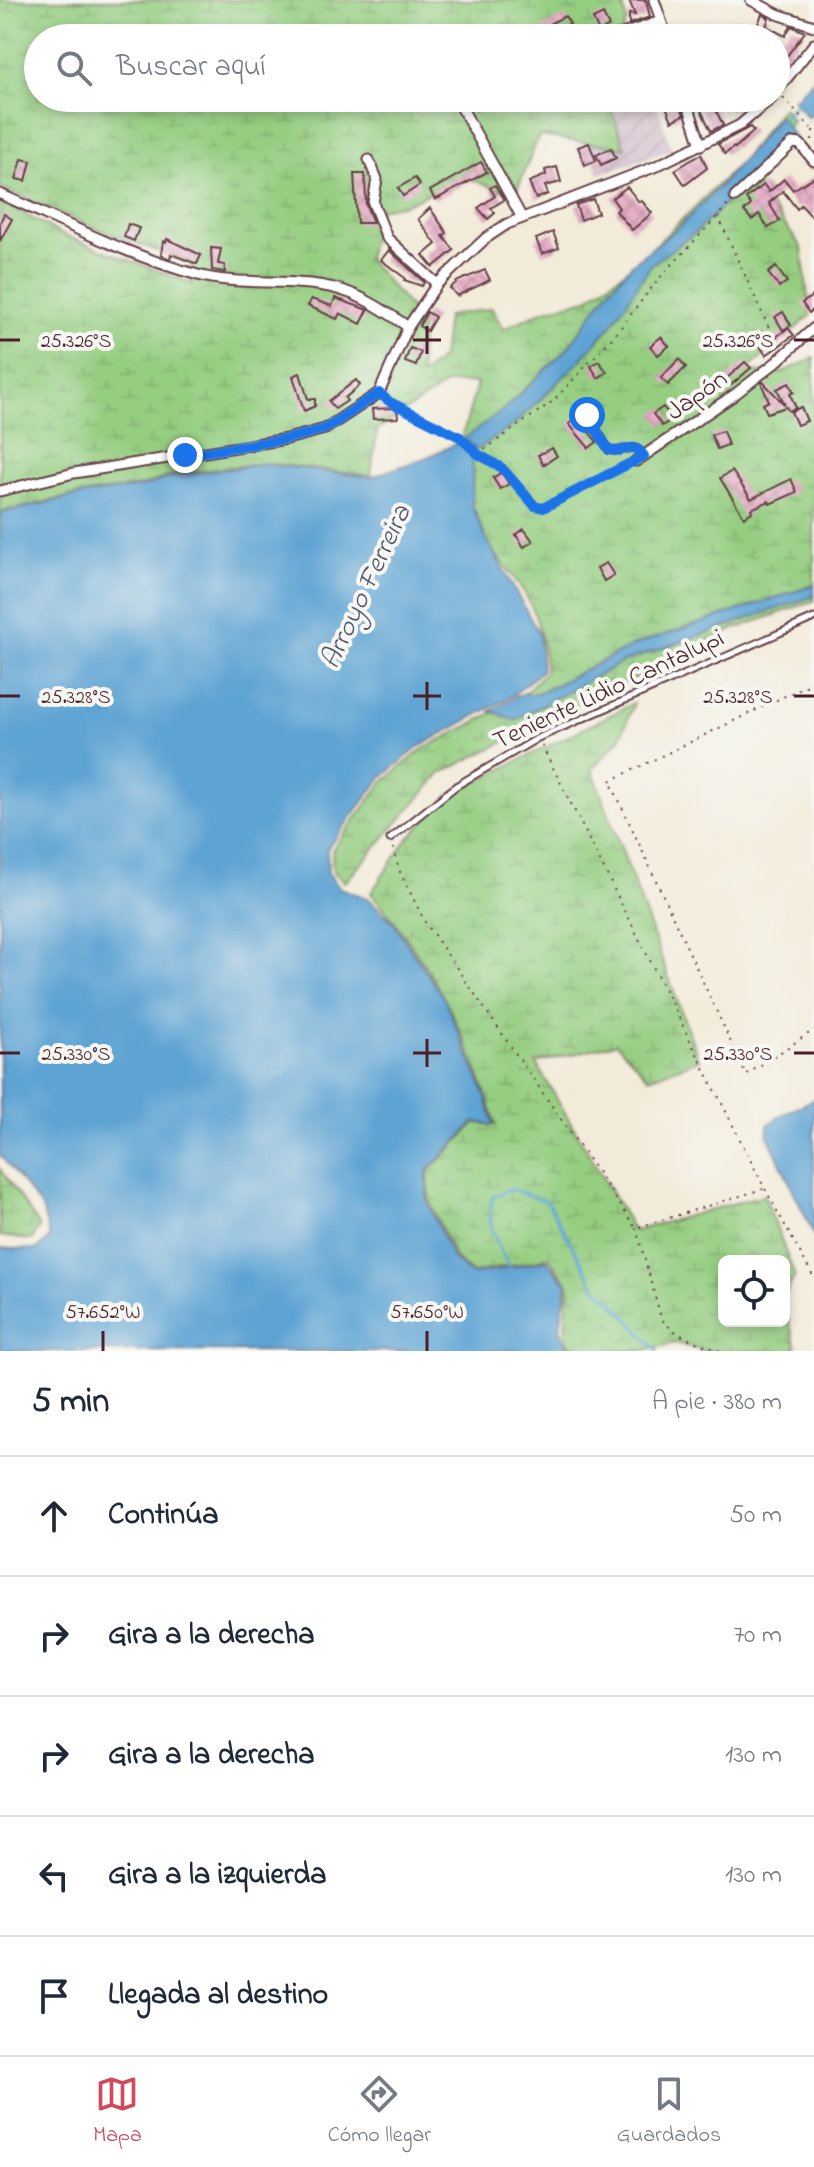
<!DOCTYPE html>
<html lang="es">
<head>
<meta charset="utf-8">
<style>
  :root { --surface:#fff; --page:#f2f2f3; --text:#1f2937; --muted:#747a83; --line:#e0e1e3; --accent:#d1495b }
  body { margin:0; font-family:"Indie Flower",sans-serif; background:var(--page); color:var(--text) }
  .controls { position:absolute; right:24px; bottom:24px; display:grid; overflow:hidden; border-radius:12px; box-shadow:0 4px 12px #0003 }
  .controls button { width:72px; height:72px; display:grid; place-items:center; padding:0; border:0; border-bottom:2px solid var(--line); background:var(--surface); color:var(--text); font:40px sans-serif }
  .stop { position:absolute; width:24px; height:24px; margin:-18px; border:6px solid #1a73e8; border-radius:50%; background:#fff }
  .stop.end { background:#1a73e8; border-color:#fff; box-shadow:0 2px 8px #0008 }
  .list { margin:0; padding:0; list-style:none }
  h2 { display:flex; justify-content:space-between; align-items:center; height:104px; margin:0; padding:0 32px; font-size:34px }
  h2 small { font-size:26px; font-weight:400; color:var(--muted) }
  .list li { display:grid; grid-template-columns:52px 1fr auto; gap:24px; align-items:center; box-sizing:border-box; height:120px; padding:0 32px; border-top:2px solid var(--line) }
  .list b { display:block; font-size:30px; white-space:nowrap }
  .list em { font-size:26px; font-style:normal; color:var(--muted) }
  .icon { flex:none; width:44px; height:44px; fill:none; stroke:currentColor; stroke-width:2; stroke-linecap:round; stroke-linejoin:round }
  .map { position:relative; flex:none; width:814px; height:1351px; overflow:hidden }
  .search { position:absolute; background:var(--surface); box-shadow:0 4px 12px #0003; left:24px; right:24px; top:24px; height:88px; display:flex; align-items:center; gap:20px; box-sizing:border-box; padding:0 28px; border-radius:44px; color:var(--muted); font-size:30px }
  .sheet { height:704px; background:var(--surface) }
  nav { display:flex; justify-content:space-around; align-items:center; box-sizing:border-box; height:112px; border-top:2px solid var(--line); background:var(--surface); font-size:22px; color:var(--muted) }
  nav a { display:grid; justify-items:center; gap:4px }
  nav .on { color:var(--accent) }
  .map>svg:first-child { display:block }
  .industrial { fill:url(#industrial-furrows) }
  .wetland { fill:url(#wetland-marsh); stroke:#707656; stroke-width:2 }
  .water { fill:#5da3d3; stroke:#54617f; stroke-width:2 }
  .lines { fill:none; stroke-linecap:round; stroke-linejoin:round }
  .stream { stroke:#5da3d3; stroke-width:3 }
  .building { fill:url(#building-cross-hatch) }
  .service-casing { stroke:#633e45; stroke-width:9 }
  .minor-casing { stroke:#633e45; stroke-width:13 }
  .path { stroke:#633e45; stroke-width:2; stroke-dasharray:2 6; stroke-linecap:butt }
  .service { stroke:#fff; stroke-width:5 }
  .minor { stroke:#fff; stroke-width:9 }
  .route { stroke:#1a73e8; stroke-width:10 }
  .ticks { fill:none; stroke:#4a1f2b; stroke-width:3 }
  .labels { text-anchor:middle; stroke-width:8; stroke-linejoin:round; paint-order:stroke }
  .street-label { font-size:26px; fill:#4a1f2b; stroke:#f6f6f2 }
  .water-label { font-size:28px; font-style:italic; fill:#52546e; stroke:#f6f6f2 }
  .ticks-label { font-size:20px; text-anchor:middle; fill:#4a1f2b; stroke:#f6f6f2; stroke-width:8; stroke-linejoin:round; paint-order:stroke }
</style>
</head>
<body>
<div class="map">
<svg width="814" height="1351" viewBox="0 0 814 1351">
  <defs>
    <pattern id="industrial-furrows" width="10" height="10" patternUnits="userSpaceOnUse" patternTransform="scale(2)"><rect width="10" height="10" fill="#d1bdcb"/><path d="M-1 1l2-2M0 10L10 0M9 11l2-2" fill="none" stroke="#b5a2ae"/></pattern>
    <pattern id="wetland-marsh" width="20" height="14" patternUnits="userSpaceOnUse" patternTransform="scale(2)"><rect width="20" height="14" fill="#95ce81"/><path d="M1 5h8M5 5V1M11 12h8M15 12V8" fill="none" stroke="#82b070"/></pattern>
    <pattern id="building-cross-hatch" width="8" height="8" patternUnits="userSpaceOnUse" patternTransform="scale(2)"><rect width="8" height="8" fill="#e6b0c7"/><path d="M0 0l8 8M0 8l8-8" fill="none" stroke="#c797ab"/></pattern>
  </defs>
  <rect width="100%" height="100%" fill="#f6f6f2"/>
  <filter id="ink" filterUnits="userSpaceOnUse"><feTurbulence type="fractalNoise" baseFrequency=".0125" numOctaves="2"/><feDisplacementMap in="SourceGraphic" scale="16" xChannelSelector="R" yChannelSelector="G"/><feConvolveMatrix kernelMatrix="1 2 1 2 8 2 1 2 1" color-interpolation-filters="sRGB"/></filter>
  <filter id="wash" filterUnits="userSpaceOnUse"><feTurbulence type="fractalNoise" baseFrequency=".006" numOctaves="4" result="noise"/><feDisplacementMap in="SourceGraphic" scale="32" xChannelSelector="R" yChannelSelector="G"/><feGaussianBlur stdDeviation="1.8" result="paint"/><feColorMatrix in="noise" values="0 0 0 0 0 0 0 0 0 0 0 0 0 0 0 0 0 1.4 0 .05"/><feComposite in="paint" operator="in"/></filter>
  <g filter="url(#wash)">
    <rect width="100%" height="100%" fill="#f3ebd9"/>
    <!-- industrial -->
    <polygon class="industrial" points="539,98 662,98 655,101 672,149 599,174 578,110"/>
    <!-- wetland -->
    <g class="wetland">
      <path d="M0,0H621L627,20L620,38H38V98H607L625,148L539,136L515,195L464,177L406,204L379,209L367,259L421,320L420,376L442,358L447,316L492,308L503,329L545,310L587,299L639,261L739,164L783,107L792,120L757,187L802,248L810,316L745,372L781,373L814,358V601L732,630L441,773L345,882L333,871L332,850L384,781L423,749L518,700L546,671C543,640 537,609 518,583C481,531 453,522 474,451L461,441L477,383H448L377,430L371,476L264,463L175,474L142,486L77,495L0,512V201L63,235L193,284L190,263L80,222L0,187Z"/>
      <path d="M634,703L620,739L592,769L699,1060L649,1078L616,1043L536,1063L634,1231L764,1195L795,1276L784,1297V1261H724V1321H784V1304L796,1346L792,1351H705L676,1343L639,1351H610L579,1348L568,1343L565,1326L569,1284L549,1258L472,1273L455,1258L429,1200L428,1172L476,1123L496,1125C470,1038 431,962 371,893L406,841L448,796Z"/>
      <polygon points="0,1169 40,1227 32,1240 0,1236"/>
    </g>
    <!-- water -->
    <g class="water">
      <polygon points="814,79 814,111 808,118 793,100"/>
      <polygon points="779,116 794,137 696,232 652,264 610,327 579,362 516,423 477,450 465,438 502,411 567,349 610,289 633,263 679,227 721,185"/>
      <polygon points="460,442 473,451 472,505 486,538 539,634 542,670 512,696 420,746 382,777 327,849 328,873 340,888 368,898 393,922 445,1000 485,1094 494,1125 475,1122 427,1172 427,1201 453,1259 472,1275 547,1260 567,1284 560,1327 567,1345 586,1351 0,1351 0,1248 36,1250 50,1238 42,1208 0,1155 0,513 77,496 142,487 175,476 265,464 371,477 425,458"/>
      <polygon points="814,585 814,596 623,662 515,720 491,711 521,694 532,694 543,691 634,645"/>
      <polygon points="814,1099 814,1235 768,1136 768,1125 778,1117"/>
    </g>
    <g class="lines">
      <!-- stream -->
      <g class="stream">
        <polyline points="779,122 798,101"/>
        <path d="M510,1270C499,1245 483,1224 493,1197L510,1189L547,1201L595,1286L612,1301L657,1351"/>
      </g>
    </g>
    <g id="blocks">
      <!-- building -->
      <g class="building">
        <polygon points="629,0 646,0 650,17 629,24 629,14 635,15"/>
        <polygon points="603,14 609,26 599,32 593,19"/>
        <polygon points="762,14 769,18 766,26 785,36 791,26 805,32 776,70 776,38 769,38 755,31"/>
        <polygon points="565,16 570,24 555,31 557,38 548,38 543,27"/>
        <polygon points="467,98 492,98 476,110"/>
        <polygon points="678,98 684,115 672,121 665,104"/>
        <polygon points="694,98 710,98 723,125 711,131 700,108 697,109"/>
        <polygon points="723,98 737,98 743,104 736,112"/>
        <polygon points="750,127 754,131 735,148 734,147 725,154 718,144"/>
        <polygon points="589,143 596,161 585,165 578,147"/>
        <polygon points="611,148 616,158 601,165 596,155"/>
        <polygon points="701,154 707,168 685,185 675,170"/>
        <polygon points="22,159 31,161 26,181 16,179"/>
        <polygon points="481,162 487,172 435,200 430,191"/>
        <polygon points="557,167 561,182 545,186 548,194 536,199 529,182 546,175 545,170"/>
        <polygon points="354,174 365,174 366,205 373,223 357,223"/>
        <polygon points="814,177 814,219 801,205 797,209 783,191 769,203 780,221 768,228 759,214 752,220 744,211 751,205 746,198 764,185 769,192 784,179 793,190"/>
        <polygon points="415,178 420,185 403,196 398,188"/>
        <polygon points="495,185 504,200 491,208 495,213 488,219 478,208 495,196 490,188"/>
        <polygon points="627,187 639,202 641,200 652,213 632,230 616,211 619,208 612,198"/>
        <polygon points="593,199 598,213 581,220 576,205"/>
        <polygon points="430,208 447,233 443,236 454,250 433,267 423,255 436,244 418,219"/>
        <polygon points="4,214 12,219 0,241 0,223"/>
        <polygon points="128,224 139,228 134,241 124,237"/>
        <polygon points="553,232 559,248 542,254 536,239"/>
        <polygon points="167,239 201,255 197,264 171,254 170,259 161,255 163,241 166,242"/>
        <polygon points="211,248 221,249 218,264 225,265 225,272 212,270"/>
        <polygon points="389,250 424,282 422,286 404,280 405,278 381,260"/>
        <polygon points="776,267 787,282 779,287 768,273"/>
        <polygon points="485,270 490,280 457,296 450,288 458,281"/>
        <polygon points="814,295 814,309 809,313 802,303"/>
        <polygon points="335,298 368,310 361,324 340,313 337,319 308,306 311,299 332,306"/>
        <polygon points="427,312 435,317 427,331 419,326"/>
        <polygon points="783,312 791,325 783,330 775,317"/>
        <polygon points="788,328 794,335 766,355 754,337 761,332 768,343"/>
        <polygon points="661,337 669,346 658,355 650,346"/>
        <polygon points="410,348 421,352 416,366 405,362"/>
        <polygon points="679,359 686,367 668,385 661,378"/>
        <polygon points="599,361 607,372 598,378 591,366"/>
        <polygon points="745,362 751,368 731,385 726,379"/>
        <polygon points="300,373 308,399 315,399 315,406 304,411 293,376"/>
        <polygon points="356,380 360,385 345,398 347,401 335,409 329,401"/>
        <polygon points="763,382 785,405 777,389 789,383 794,392 790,394 796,408 789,411 786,407 767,413 763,404 769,401 761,383"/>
        <polygon points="663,407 672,419 662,426 653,414"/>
        <polygon points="801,407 807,421 797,425 791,412"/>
        <polygon points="397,408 398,418 373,419 372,409"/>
        <polygon points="582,413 587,426 585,427 597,442 589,448 569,424"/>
        <polygon points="723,431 728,445 717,449 711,435"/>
        <polygon points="552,448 557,456 543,465 538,455"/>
        <polygon points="732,471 751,499 791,479 797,492 770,504 769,501 751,509 752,512 744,517 720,478"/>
        <polygon points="502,472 509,484 500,489 493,478"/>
        <polygon points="524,529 533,541 524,547 516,535"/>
        <polygon points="606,563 614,575 604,581 597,568"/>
      </g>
    </g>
  </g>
  <g filter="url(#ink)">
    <use href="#blocks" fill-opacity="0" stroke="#633e45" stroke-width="2"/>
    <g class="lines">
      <!-- service casing -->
      <g class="service-casing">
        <g id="service">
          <path d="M587,415L609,450C624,455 633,439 643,455"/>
          <polyline points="390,839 456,786 538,738 814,618"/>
        </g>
      </g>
      <!-- minor casing -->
      <g class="minor-casing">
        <g id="minor">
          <polyline points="654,0 667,38"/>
          <polyline points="751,0 777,14 814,26"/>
          <polyline points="611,38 661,21"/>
          <polyline points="776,92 814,44"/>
          <polyline points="686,98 701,145"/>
          <polyline points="457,99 522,218"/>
          <polyline points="369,160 377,179 373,203 387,238 437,284 486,238 507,224 654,167 740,125 772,98"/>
          <path d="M0,194C66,223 129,256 198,275C247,288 303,275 350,293C371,301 390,314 408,327"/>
          <polyline points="735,197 793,143 800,144 814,161"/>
          <polyline points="636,461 734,395 775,363 814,328"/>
          <polyline points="0,491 74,473 287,439 325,429 379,393 408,327 437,284"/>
        </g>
      </g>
      <!-- path -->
      <g class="path">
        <polyline points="783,98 811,128"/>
        <polyline points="812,140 814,124"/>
        <polyline points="718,216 778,348"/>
        <polyline points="386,398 460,437 478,454 502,468 535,506 543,508 628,466"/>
        <polyline points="478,454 553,401 615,335 656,282 728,205"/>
        <polyline points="814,682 610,781 746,1075 814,1030"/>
        <polyline points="542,746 765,1189 814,1278"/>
        <polyline points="393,848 399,870 425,922 636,1228 763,1189"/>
        <path d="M636,1228L661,1318C675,1337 699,1343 720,1351"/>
      </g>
      <!-- service -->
      <use href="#service" class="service"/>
      <!-- minor -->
      <use href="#minor" class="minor"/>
    </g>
  </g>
  <g class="lines" filter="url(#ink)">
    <!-- route -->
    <path class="route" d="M185,455L287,439L325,429L379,393L390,402L460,437L478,454L502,468L535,506L543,508L644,456C633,439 625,455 609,450L587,415"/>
  </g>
  <!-- ticks -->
  <path class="ticks" d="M427,326V354M0,340H20M413,340H441M794,340H814M427,682V710M0,696H20M413,696H441M794,696H814M427,1039V1067M0,1053H20M413,1053H441M794,1053H814M103,1331V1351M427,1331V1351"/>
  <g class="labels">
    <!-- street labels -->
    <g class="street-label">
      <text transform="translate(696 394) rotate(-35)" y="9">Japón</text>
      <text transform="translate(608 688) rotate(-25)" y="9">Teniente Lidio Cantalupi</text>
    </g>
    <!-- water labels -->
    <g class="water-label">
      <text transform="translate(364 586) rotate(-65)" y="10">Arroyo Ferreira</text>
    </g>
  </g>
  <g class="ticks-label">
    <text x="76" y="347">25.326°S</text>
    <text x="738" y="347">25.326°S</text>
    <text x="76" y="703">25.328°S</text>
    <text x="738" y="703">25.328°S</text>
    <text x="76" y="1060">25.330°S</text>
    <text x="738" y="1060">25.330°S</text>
    <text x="103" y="1318">57.652°W</text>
    <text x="427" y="1318">57.650°W</text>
  </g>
</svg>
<div class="controls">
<button><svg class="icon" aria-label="locate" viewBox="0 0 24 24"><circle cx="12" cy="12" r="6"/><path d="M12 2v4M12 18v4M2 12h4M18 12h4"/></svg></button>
</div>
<div class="stop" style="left:587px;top:415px"></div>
<div class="stop end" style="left:185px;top:455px"></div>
<div class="search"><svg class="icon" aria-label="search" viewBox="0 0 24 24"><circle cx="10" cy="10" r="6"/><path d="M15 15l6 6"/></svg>Buscar aquí</div>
</div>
<section class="sheet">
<h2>5 min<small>A pie · 380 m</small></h2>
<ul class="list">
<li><svg class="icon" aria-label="ahead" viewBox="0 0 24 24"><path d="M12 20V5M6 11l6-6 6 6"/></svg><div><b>Continúa</b></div><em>50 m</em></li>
<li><svg class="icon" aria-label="right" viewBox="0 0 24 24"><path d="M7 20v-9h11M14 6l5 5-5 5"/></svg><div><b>Gira a la derecha</b></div><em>70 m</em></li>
<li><svg class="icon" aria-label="right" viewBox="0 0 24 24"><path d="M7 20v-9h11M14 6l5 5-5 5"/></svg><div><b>Gira a la derecha</b></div><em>130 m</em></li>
<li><svg class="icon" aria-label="left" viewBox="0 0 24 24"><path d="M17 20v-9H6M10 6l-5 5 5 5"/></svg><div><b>Gira a la izquierda</b></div><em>130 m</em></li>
<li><svg class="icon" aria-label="arrive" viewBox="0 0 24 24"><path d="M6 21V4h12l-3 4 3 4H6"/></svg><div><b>Llegada al destino</b></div></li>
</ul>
</section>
<nav>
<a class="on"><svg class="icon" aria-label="map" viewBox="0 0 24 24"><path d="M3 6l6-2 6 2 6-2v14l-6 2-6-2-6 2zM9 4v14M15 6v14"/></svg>Mapa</a>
<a><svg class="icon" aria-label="directions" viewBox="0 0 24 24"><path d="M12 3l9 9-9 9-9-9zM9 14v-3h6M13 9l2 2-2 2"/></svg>Cómo llegar</a>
<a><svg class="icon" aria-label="saved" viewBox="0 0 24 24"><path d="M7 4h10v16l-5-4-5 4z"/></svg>Guardados</a>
</nav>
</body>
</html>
